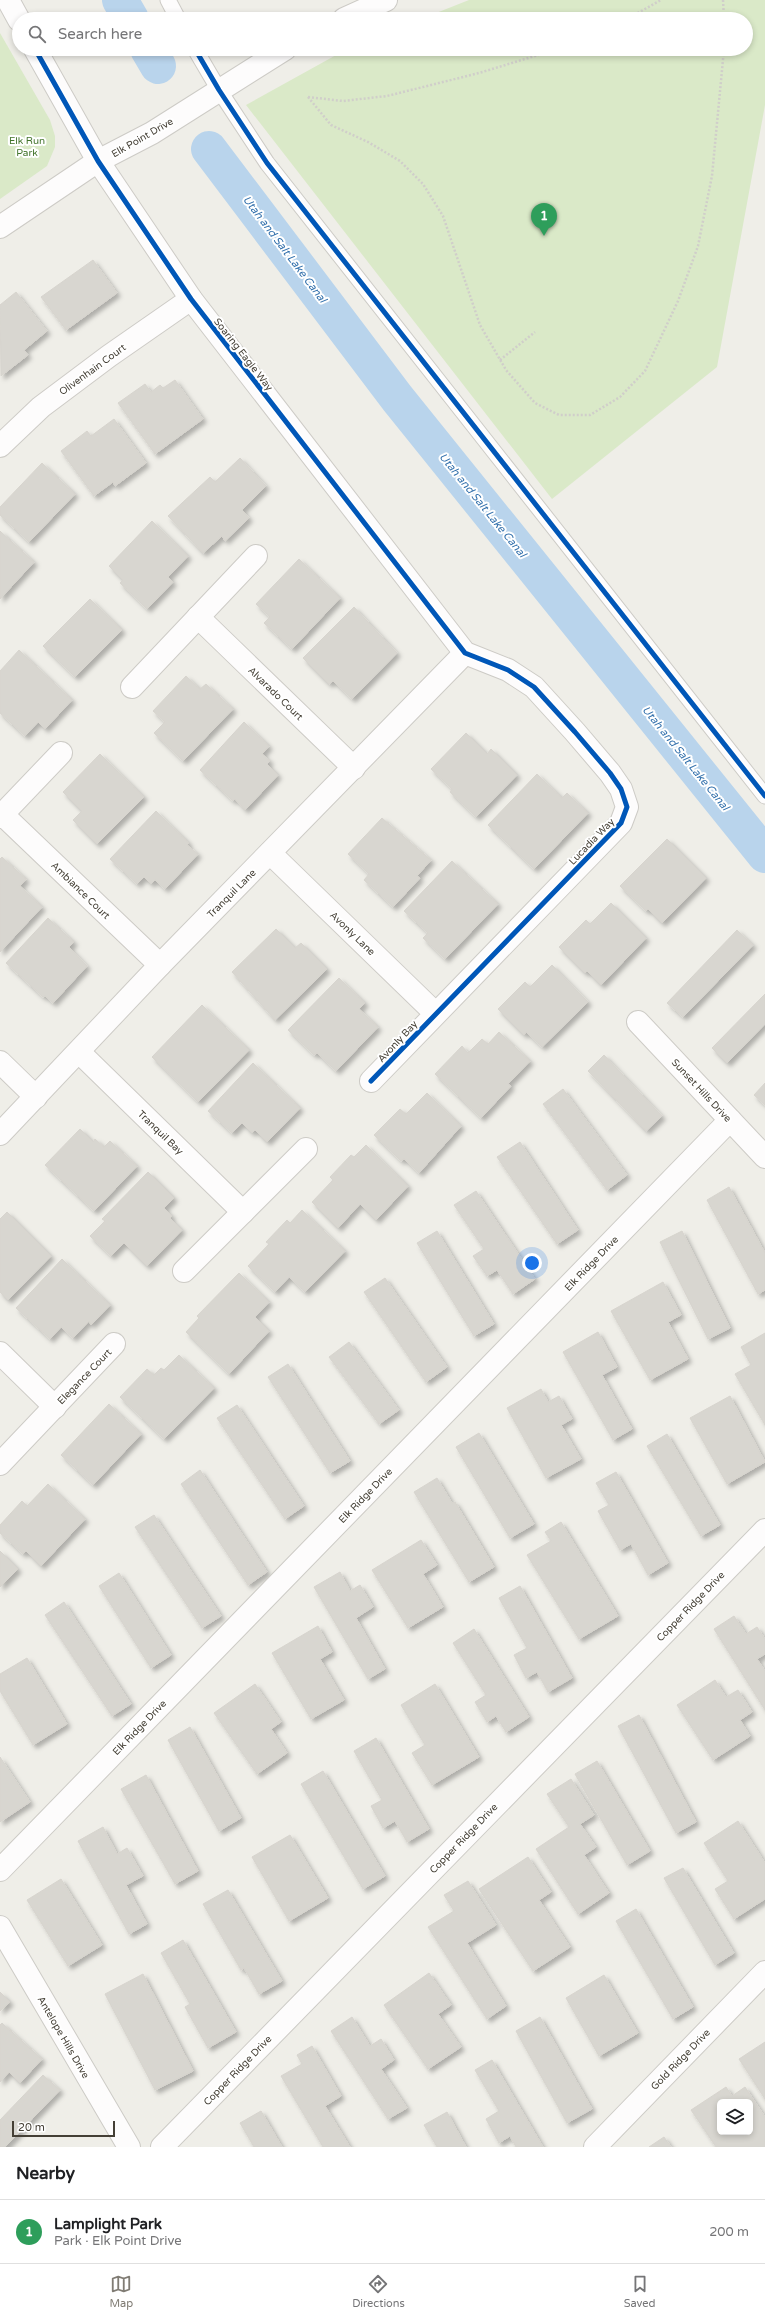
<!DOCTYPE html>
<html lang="en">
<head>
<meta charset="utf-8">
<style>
  :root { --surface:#fff; --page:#f2f2f2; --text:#202124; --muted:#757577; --line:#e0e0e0; --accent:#807c74 }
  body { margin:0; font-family:"Varela Round",sans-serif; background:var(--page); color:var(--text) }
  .controls { position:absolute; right:12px; bottom:12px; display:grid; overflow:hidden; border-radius:6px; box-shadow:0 2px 6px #0003 }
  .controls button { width:36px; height:36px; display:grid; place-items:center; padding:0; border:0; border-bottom:1px solid var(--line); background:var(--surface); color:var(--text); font:20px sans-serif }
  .scale { position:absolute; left:12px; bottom:10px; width:103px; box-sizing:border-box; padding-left:4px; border:2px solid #443f35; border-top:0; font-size:11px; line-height:14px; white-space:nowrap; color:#443f35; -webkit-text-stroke:3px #fff; paint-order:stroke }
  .you { position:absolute; left:532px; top:1263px; width:14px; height:14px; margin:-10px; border:3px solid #fff; border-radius:50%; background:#1a73e8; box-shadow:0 0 0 6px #1a73e833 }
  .badge { display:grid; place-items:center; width:26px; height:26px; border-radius:50%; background:var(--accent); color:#fff; font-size:13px; font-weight:700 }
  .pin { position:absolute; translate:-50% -33px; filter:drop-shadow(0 1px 2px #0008) }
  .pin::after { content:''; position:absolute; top:21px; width:14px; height:12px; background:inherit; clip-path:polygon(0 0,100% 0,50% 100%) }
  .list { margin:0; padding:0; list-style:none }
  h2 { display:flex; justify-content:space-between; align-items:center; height:52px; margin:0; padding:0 16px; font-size:17px }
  h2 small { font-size:13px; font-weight:400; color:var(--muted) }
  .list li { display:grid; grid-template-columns:26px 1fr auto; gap:12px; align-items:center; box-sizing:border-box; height:64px; padding:0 16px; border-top:1px solid var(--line) }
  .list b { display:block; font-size:15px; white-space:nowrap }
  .list p { margin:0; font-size:13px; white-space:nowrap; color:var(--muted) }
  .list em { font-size:13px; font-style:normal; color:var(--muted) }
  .icon { flex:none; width:22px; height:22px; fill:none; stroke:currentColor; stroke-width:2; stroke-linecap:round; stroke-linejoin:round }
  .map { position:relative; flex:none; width:765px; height:2147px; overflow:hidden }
  .search { position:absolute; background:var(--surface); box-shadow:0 2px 6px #0003; left:12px; right:12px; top:12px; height:44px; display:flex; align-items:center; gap:10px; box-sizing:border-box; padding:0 14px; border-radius:22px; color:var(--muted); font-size:15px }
  .sheet { height:116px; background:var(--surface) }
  nav { display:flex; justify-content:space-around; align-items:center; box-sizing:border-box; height:56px; border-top:1px solid var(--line); background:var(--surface); font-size:11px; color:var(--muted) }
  nav a { display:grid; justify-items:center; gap:2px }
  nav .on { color:var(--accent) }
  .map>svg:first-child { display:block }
  .green { fill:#dae9c8 }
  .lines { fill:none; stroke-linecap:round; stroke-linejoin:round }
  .canal { stroke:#b9d4ec; stroke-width:36 }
  .building { fill:#d8d6d0; stroke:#d7d4ce; fill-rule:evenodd; filter:url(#shadow) }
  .service-casing { stroke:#cdcbc6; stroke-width:17 }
  .minor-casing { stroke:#cdcbc6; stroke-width:24 }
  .path { stroke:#d0ceca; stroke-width:2.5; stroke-dasharray:2 2; stroke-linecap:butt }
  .service { stroke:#fdfcfc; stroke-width:15 }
  .minor { stroke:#fdfcfc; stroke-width:22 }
  .cycleway-casing { stroke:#fff; stroke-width:8 }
  .cycleway { stroke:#0057b8; stroke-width:5 }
  .labels { text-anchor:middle; stroke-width:4; stroke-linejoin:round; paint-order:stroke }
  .street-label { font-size:10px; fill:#443f35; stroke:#fff }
  .park-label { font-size:10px; fill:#41732a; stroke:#fff }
  .water-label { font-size:11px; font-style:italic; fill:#3270ac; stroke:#fff }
</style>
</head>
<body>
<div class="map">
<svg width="765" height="2147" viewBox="0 0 765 2147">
  <defs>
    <filter id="shadow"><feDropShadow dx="3.5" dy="3.5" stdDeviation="2" flood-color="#0004"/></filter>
  </defs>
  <rect width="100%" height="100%" fill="#efeee8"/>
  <!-- green -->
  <g class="green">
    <polygon points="469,0 765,0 765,105 717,367 552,499 246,105 347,49 746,49 746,19 421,19"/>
    <polygon points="0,33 50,120 55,136 55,147 47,166 0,199"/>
  </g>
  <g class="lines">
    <!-- canal -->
    <g class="canal">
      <polyline points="120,0 131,19"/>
      <polyline points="148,49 158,66"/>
      <polyline points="209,149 397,398 765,855"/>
    </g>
  </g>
  <!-- building -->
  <g class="building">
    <polygon points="93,260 117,293 66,330 41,297"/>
    <polygon points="16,292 47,331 24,350 28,355 1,376 0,305"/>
    <polygon points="175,380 203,419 155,454 118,403 145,384 151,392 160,385 163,388"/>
    <polygon points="114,419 146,463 115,486 113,482 94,496 61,451 87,431 91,436"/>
    <polygon points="240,458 266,486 242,510 249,518 225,541 222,536 203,553 168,516 210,477 215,482"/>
    <polygon points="42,463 75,494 29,542 0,515 0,507"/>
    <polygon points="152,521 188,556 168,577 173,582 147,609 120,583 123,580 109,566"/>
    <polygon points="0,531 34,562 0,599"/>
    <polygon points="299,559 340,598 292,649 264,623 270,617 256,604"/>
    <polygon points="90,599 122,630 75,677 43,646"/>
    <polygon points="354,607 397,653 352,699 333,681 329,684 303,658"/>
    <polygon points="19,650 72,700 45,729 38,722 25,736 0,713 0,671"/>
    <polygon points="186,676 200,689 206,684 233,709 183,761 154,733 165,722 153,711"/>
    <polygon points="244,722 269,746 262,754 270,761 267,764 278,775 245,810 235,799 233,801 200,770"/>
    <polygon points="466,733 487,754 491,749 517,775 476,817 450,792 452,789 431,769"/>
    <polygon points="100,754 144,797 97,844 73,820 82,811 63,792"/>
    <polygon points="537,774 562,798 567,793 588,813 534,869 488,825"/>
    <polygon points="156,811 189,843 187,845 198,854 165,889 155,880 151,884 144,877 137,884 110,859"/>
    <polygon points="382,818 431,860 417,876 420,878 393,907 364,880 369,874 348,854"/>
    <polygon points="667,839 706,878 662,923 648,909 646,911 620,886"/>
    <polygon points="2,857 26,879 20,886 42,907 0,952 0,859"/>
    <polygon points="452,861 498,904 445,959 423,938 428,933 404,911"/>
    <polygon points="611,903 646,938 601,985 587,971 585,973 559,947 586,920 590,924"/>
    <polygon points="48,918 74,942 69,947 87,966 53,1003 45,996 43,997 6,963"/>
    <polygon points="276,929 295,948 301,943 327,969 275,1020 232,972"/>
    <polygon points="737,930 753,945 683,1017 667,1003"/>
    <polygon points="552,965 588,1002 542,1047 526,1032 524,1035 498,1009 525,982 530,987"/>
    <polygon points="339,978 365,1003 359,1009 378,1027 336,1071 317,1053 314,1055 288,1030"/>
    <polygon points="765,994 765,1024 727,1063 712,1048"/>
    <polygon points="202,1005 249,1050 198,1102 152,1057"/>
    <polygon points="499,1032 530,1061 508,1084 511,1086 481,1118 435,1074 462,1046 468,1053 482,1039 488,1044"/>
    <polygon points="604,1055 662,1116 646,1131 588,1071"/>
    <polygon points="253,1063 300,1108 267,1142 255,1130 252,1133 242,1123 232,1133 208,1111"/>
    <polygon points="765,1083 765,1105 754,1095"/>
    <polygon points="563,1089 627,1175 607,1190 543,1104"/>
    <polygon points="427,1093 461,1126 419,1173 404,1159 401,1161 374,1135 400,1109 406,1114"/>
    <polygon points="80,1129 93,1142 95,1139 104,1147 110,1141 137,1166 94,1211 45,1165"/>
    <polygon points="520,1142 578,1230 557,1244 497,1157"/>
    <polygon points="366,1145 408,1186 376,1220 360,1204 338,1228 312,1202 333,1180 330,1177 351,1155 354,1157"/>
    <polygon points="148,1172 174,1198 164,1208 172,1216 170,1218 182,1230 147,1266 124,1243 111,1256 90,1236 105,1221 102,1219"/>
    <polygon points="729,1187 765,1253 765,1290 758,1294 707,1200"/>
    <polygon points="476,1191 535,1279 513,1294 497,1270 487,1276 473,1256 484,1249 454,1205"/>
    <polygon points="302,1210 345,1251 305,1292 289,1277 275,1292 248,1266 269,1244 266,1242 287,1220 290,1223"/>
    <polygon points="7,1212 51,1256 8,1300 0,1292 0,1219"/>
    <polygon points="437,1231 494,1324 474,1336 417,1243"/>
    <polygon points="682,1231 730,1328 708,1339 660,1242"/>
    <polygon points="62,1259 110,1305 91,1325 89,1321 73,1338 61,1327 50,1339 16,1308"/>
    <polygon points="239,1273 269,1302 255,1317 269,1331 229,1374 186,1332 199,1318 197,1316"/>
    <polygon points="385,1278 447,1367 426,1382 364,1292"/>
    <polygon points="663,1282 681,1315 668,1322 688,1359 650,1380 611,1311"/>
    <polygon points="598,1332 617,1367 602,1375 632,1429 613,1440 563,1352"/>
    <polygon points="765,1333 765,1425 735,1374 751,1365 741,1347"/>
    <polygon points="349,1342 399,1410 379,1424 329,1357"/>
    <polygon points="179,1355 214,1388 164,1439 120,1397 147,1369 154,1375 161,1368 164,1370"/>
    <polygon points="288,1364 350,1461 330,1473 268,1377"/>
    <polygon points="541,1389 548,1402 559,1396 572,1419 561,1425 581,1459 546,1478 507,1408"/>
    <polygon points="730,1396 765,1462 727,1484 690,1418"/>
    <polygon points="109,1404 141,1434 93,1485 61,1455"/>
    <polygon points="237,1405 304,1506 285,1519 217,1418"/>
    <polygon points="479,1433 534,1524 510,1538 456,1447"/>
    <polygon points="667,1434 720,1525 701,1536 647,1446"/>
    <polygon points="200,1470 267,1572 248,1585 181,1484"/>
    <polygon points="616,1472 668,1563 648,1575 631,1544 620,1550 598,1511 609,1505 596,1483"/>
    <polygon points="437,1478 452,1503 455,1502 494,1567 469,1582 414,1492"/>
    <polygon points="48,1484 85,1519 41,1566 26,1551 23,1554 0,1533 0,1525 22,1501 27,1506"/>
    <polygon points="154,1515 221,1616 202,1628 135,1527"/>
    <polygon points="561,1522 618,1616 579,1639 527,1555 551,1541 545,1532"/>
    <polygon points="421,1540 437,1565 423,1574 443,1607 408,1628 372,1570"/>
    <polygon points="0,1551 18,1569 0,1587"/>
    <polygon points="340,1572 350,1591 360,1585 373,1607 356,1618 385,1669 368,1679 314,1587"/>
    <polygon points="119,1573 171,1655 151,1668 99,1586"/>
    <polygon points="520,1586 572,1678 548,1692 537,1672 526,1678 514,1655 527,1648 499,1598"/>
    <polygon points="64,1602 131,1704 112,1716 45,1615"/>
    <polygon points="734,1616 746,1634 757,1627 765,1639 765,1654 757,1659 765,1671 765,1710 714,1629"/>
    <polygon points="318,1626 332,1652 320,1659 344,1700 311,1719 272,1653"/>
    <polygon points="474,1629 529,1717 506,1732 496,1716 487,1722 475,1702 486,1695 453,1643"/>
    <polygon points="27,1658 67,1724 33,1745 0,1691 0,1674"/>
    <polygon points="715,1680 726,1697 738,1690 752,1712 740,1720 750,1736 713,1760 677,1705"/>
    <polygon points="255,1684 281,1722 271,1729 287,1753 257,1774 214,1713"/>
    <polygon points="435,1684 479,1757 432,1785 412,1753 425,1745 401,1705"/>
    <polygon points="639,1715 696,1822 676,1833 618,1726"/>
    <polygon points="190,1727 241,1818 219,1831 168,1740"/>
    <polygon points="376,1738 429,1829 407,1842 395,1821 383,1828 371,1806 382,1800 354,1751"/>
    <polygon points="0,1757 30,1802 0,1822"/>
    <polygon points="597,1761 650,1851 627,1865 575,1774"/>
    <polygon points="323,1771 385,1876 363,1889 301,1784"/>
    <polygon points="146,1775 198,1871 175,1884 121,1789"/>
    <polygon points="571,1779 594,1815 580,1824 596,1847 584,1855 609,1893 578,1914 536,1849 569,1827 547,1794"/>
    <polygon points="738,1821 765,1863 765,1899 734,1919 715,1889 728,1881 704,1843"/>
    <polygon points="103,1827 117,1854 127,1848 143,1876 126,1885 147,1924 129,1934 78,1841"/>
    <polygon points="290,1835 328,1898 289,1921 252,1857"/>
    <polygon points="528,1857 551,1892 539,1900 570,1947 533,1971 479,1889"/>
    <polygon points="683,1868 734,1953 715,1965 664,1878"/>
    <polygon points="61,1879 102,1945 68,1966 27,1900"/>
    <polygon points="468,1881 496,1925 467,1943 506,2006 487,2019 428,1927 454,1911 444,1895"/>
    <polygon points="228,1890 282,1981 259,1994 244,1968 241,1970 203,1904"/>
    <polygon points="636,1909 693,2007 673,2019 616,1921"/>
    <polygon points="183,1940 236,2032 208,2048 185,2007 190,2004 161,1953"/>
    <polygon points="429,1973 451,2005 438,2014 461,2047 428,2069 384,2005"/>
    <polygon points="143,1974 193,2071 155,2090 105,1994"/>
    <polygon points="604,1975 638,2033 599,2056 566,1998"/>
    <polygon points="0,1992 10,2002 0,2011"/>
    <polygon points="352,2017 370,2046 381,2039 394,2060 381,2069 407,2108 388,2119 331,2031"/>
    <polygon points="540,2017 592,2109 567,2123 516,2031"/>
    <polygon points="2,2023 42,2059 20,2083 9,2072 0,2082 0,2025"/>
    <polygon points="765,2042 765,2099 739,2059"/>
    <polygon points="312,2046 341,2096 325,2106 350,2147 323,2147 281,2076 302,2064 297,2055"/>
    <polygon points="492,2060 543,2147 516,2147 510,2136 499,2143 486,2119 499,2111 475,2070"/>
    <polygon points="43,2075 60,2090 5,2147 0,2147 0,2120"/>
    <path d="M726,2087L732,2096L745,2087L765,2117V2147H716L691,2110ZM720,2102H750V2132H720Z"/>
    <polygon points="261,2111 282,2147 254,2147 240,2123"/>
    <polygon points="447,2112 466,2147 437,2147 424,2125"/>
    <polygon points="664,2137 671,2147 649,2147"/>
  </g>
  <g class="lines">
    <!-- service casing -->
    <g class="service-casing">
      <g id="service">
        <polyline points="168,0 178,19"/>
        <polyline points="195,49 219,90 267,163 765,796"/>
      </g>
    </g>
    <!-- minor casing -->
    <g class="minor-casing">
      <g id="minor">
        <polyline points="8,0 19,20"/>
        <polyline points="344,19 386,0"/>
        <polyline points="35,49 98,161 191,299 465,653 508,670 534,687 575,732 610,773 621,789 627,807 621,823 371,1081"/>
        <polyline points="0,227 98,161 152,133 285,49"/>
        <polyline points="0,446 41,407 109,356 191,299"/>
        <polyline points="198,617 354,768"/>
        <polyline points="132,687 256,556"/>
        <polyline points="2,814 160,965"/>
        <polyline points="0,817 61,753"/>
        <polyline points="270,853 435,1013"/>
        <polyline points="638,1022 765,1157"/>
        <polyline points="79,1052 243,1212"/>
        <polyline points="0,1062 36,1097"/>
        <polyline points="0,1134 160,965 465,653"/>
        <polyline points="184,1271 306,1149"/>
        <polyline points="0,1353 55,1407"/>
        <polyline points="0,1464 114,1344"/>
        <polyline points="0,1870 730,1120"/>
        <polyline points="0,1927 129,2147"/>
        <polyline points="162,2147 765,1530"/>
        <polyline points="595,2147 765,1972"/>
      </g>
    </g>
    <!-- path -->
    <g class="path">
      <polyline points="723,0 724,19"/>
      <polyline points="627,19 661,0"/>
      <polyline points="308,97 331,125 368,142 400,161 423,184 443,216 480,325 506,370 535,403 559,415 590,415 620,397 645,371 678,301 698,246 712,176 724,49"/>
      <polyline points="308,97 343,101 387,96 479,73 558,49"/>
      <polyline points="500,360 535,332"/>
    </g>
    <!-- service -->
    <use href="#service" class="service"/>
    <!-- minor -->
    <use href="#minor" class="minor"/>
    <!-- cycleway casing -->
    <g class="cycleway-casing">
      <g id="cycleway">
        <polyline points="35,49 98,161 191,299 465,653 508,670 534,687 575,732 610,773 621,789 627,807 621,823 371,1081"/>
        <polyline points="195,49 219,90 267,163 765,796"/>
      </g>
    </g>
    <!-- cycleway -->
    <use href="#cycleway" class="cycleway"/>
  </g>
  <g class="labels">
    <!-- street labels -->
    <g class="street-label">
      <text transform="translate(142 137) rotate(-30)" y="4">Elk Point Drive</text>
      <text transform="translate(244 354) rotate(52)" y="4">Soaring Eagle Way</text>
      <text transform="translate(92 369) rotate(-36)" y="4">Olivenhain Court</text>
      <text transform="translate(276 693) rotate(44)" y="4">Alvarado Court</text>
      <text transform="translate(591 841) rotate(-46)" y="4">Lucadia Way</text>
      <text transform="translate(81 890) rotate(44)" y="4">Ambiance Court</text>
      <text transform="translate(231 893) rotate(-45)" y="4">Tranquil Lane</text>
      <text transform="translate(353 933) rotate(44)" y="4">Avonly Lane</text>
      <text transform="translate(397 1041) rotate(-47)" y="4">Avonly Bay</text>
      <text transform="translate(702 1090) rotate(47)" y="4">Sunset Hills Drive</text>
      <text transform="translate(161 1132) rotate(44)" y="4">Tranquil Bay</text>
      <text transform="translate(591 1263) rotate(-46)" y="4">Elk Ridge Drive</text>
      <text transform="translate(84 1376) rotate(-46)" y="4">Elegance Court</text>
      <text transform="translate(365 1495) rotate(-46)" y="4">Elk Ridge Drive</text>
      <text transform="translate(690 1606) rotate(-46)" y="4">Copper Ridge Drive</text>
      <text transform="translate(139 1727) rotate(-46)" y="4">Elk Ridge Drive</text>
      <text transform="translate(463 1838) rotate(-46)" y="4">Copper Ridge Drive</text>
      <text transform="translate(64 2037) rotate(60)" y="4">Antelope Hills Drive</text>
      <text transform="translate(680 2059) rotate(-46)" y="4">Gold Ridge Drive</text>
      <text transform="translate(237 2070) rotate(-46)" y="4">Copper Ridge Drive</text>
    </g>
    <!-- park labels -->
    <g class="park-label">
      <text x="27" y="144">Elk Run<tspan x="27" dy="12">Park</tspan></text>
    </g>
    <!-- water labels -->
    <g class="water-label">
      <text transform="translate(285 249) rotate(53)" y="4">Utah and Salt Lake Canal</text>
      <text transform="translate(483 505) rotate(51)" y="4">Utah and Salt Lake Canal</text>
      <text transform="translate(686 758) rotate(51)" y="4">Utah and Salt Lake Canal</text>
    </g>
  </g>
</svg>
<div class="controls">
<button><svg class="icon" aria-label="layers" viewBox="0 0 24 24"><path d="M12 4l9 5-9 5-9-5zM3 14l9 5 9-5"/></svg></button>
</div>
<div class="scale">20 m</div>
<div class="you"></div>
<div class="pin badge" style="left:544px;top:236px;background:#2e9e5b">1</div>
<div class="search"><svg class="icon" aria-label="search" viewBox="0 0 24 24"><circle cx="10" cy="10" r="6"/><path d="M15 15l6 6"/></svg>Search here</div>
</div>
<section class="sheet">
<h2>Nearby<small></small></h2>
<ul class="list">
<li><span class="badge" style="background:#2e9e5b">1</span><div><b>Lamplight Park</b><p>Park · Elk Point Drive</p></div><em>200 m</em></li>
</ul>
</section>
<nav>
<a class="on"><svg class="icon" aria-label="map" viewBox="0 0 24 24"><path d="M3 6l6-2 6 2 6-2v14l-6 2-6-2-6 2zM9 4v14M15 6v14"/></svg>Map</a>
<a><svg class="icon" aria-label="directions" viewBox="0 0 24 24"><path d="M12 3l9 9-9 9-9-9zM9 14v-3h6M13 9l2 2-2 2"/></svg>Directions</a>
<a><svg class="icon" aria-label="saved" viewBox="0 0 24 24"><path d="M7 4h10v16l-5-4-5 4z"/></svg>Saved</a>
</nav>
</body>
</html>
